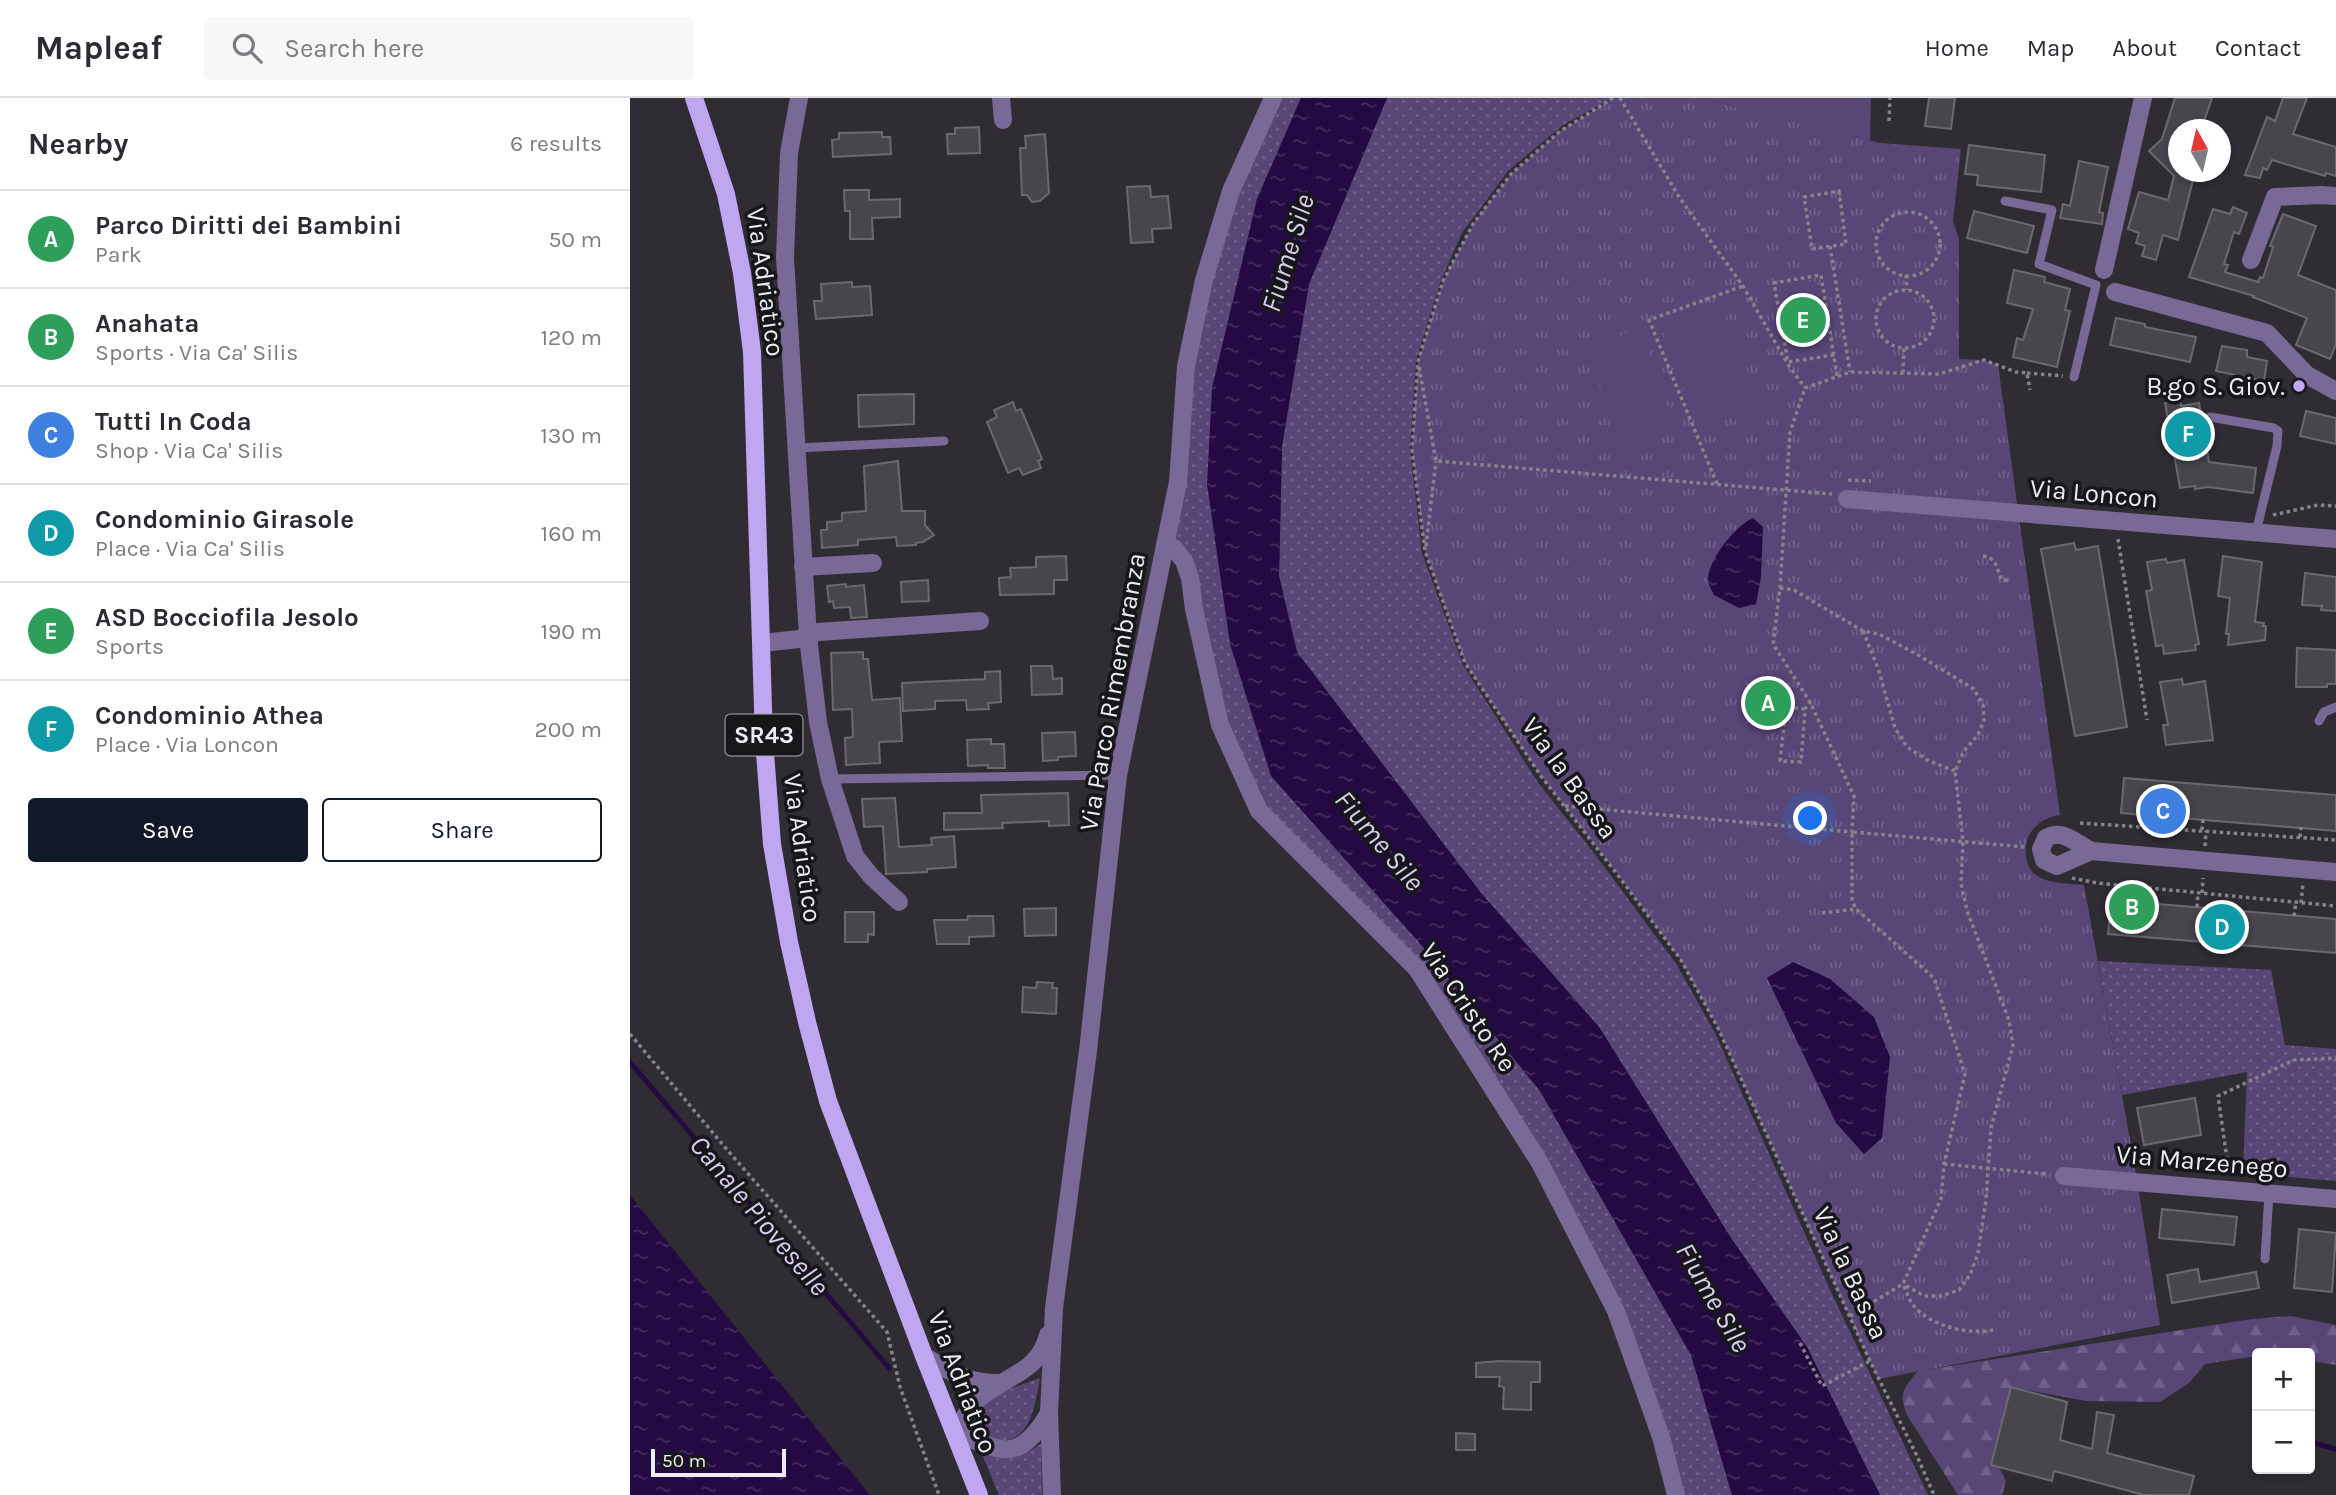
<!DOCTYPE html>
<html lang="en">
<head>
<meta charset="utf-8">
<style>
  :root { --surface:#fff; --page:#f7f7f7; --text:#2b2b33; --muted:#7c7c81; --line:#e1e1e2; --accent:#111827 }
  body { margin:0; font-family:Karla,sans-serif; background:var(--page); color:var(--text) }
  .controls { position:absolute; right:21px; bottom:21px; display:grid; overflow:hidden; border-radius:7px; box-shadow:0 4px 10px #0003 }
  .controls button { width:63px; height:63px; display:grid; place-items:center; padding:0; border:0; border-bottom:2px solid var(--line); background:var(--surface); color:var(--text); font:35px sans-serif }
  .compass { position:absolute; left:1538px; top:21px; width:63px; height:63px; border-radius:50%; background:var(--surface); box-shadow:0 4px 10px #0003; rotate:352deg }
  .scale { position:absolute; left:21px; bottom:18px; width:135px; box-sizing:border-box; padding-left:7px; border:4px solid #edecf0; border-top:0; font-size:19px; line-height:24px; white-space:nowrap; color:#edecf0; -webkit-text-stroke:5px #171619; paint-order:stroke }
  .you { position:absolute; left:1181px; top:721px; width:24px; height:24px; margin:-18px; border:5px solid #fff; border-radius:50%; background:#1a73e8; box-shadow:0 0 0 10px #1a73e833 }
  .badge { display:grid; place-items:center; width:46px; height:46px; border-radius:50%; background:var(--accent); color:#fff; font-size:23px; font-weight:700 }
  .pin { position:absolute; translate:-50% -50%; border:4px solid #fff; box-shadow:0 2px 7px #0006 }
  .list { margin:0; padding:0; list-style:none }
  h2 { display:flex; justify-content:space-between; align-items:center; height:91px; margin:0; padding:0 28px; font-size:30px }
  h2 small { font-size:23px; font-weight:400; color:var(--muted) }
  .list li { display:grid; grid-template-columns:46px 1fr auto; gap:21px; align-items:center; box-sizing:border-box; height:98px; padding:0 28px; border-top:2px solid var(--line) }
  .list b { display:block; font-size:26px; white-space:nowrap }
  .list p { margin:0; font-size:23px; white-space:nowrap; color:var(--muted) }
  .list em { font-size:23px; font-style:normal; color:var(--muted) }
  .actions { display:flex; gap:14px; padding:21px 28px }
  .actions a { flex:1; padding:16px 0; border:2px solid var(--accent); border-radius:7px; text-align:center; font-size:24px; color:var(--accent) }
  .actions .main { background:var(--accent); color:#fff }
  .icon { flex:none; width:38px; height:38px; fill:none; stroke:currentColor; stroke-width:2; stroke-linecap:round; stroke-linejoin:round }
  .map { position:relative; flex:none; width:1706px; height:1397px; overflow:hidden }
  header { display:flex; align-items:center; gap:42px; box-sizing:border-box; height:98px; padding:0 35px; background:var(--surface); border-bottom:2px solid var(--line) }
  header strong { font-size:33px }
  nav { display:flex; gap:38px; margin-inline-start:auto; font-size:24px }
  .search { width:490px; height:63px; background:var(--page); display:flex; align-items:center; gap:18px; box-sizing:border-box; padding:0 24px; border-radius:7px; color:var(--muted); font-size:26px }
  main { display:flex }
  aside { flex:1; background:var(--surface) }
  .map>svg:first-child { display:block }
  .grass { fill:url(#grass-dots) }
  .forest { fill:url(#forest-firs) }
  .park { fill:url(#park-tufts) }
  .garden { fill:#584677 }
  .water { fill:url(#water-ripples) }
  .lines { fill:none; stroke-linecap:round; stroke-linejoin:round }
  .stream { stroke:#240a42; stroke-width:5 }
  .building { fill:#48464c; stroke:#6b6970; stroke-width:2 }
  .path { stroke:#868489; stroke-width:3.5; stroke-dasharray:3.5 3.5; stroke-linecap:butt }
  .service { stroke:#786996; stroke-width:9 }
  .minor { stroke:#786996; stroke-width:18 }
  .primary { stroke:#bfa6f1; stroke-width:18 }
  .poi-dot { fill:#c1a8f3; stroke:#171619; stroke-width:2.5 }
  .labels { text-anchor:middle; stroke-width:7; stroke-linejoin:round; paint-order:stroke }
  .shield { fill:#171619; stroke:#adacb0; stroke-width:2 }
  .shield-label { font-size:24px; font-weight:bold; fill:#edecf0 }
  .street-label { font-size:26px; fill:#edecf0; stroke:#171619 }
  .poi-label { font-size:26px; fill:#edecf0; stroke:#171619; text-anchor:end }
  .water-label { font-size:28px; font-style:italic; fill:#d8cdf1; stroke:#171619 }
</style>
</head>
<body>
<header>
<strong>Mapleaf</strong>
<div class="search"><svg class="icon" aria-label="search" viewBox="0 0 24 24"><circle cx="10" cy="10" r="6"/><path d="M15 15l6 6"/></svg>Search here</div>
<nav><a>Home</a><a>Map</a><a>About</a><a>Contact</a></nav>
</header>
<main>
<aside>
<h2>Nearby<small>6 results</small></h2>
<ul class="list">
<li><span class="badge" style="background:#2e9e5b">A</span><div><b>Parco Diritti dei Bambini</b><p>Park</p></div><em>50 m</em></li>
<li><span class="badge" style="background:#2e9e5b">B</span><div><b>Anahata</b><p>Sports · Via Ca' Silis</p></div><em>120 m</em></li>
<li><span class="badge" style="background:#3f7fe0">C</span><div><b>Tutti In Coda</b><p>Shop · Via Ca' Silis</p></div><em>130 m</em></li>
<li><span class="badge" style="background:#0f9aa8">D</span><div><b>Condominio Girasole</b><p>Place · Via Ca' Silis</p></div><em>160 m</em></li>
<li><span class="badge" style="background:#2e9e5b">E</span><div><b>ASD Bocciofila Jesolo</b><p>Sports</p></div><em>190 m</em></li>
<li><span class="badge" style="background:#0f9aa8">F</span><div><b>Condominio Athea</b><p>Place · Via Loncon</p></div><em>200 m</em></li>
</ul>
<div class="actions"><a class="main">Save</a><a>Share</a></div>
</aside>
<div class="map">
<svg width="1706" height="1397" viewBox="0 0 1706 1397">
  <defs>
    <pattern id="grass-dots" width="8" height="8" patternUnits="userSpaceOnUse" patternTransform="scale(1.75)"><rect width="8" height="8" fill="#584677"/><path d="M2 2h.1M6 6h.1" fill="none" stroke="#70618b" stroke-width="1.8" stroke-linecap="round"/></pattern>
    <pattern id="forest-firs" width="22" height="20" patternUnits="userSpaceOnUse" patternTransform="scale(1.75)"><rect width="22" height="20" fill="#584677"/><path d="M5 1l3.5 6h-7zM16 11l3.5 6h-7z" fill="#70618b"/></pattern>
    <pattern id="park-tufts" width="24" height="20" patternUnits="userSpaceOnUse" patternTransform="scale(1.75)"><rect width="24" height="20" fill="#584677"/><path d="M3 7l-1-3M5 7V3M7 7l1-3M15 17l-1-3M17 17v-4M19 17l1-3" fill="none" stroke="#70618b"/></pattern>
    <pattern id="water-ripples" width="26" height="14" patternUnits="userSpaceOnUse" patternTransform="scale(1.75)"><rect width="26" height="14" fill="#240a42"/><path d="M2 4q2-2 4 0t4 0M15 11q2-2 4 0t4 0" fill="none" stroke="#442e5e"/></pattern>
  </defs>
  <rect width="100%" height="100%" fill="#2f2d33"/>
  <!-- grass -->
  <g class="grass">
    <polygon points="643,0 671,0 627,101 577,386 800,857 910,993 1061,1257 1102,1397 1046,1397 986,1213 787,871 629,713 590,627 544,451 548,384 574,182"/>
    <polygon points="757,0 983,0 933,27 878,73 832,135 811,182 786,262 780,352 792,455 833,567 909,686 964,755 1047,867 1085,935 1200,1192 1298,1397 1250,1397 1177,1249 1101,1140 969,929 851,795 667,554 649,478 652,348 679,186"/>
    <polygon points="1468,863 1641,872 1655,947 1706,951 1706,1083 1613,1075 1617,974 1492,997"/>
    <path d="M410,1280C405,1306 400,1351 363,1341C355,1338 349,1337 342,1332C344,1298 384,1290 410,1280Z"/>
    <path d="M411,1346L412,1397H369L352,1356C379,1361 387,1361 411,1346Z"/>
  </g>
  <!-- forest -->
  <path class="forest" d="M1661,1218L1706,1227V1267L1680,1263V1255H1627V1258L1575,1266L1559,1285L1530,1304L1456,1303L1381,1289L1361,1366L1369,1369L1376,1383L1372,1397H1328L1277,1317C1268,1295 1274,1290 1288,1273L1622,1221Z"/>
  <!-- park -->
  <path class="park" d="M983,0H1070L1250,45L1331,51L1323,123L1329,142V261L1354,262L1368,267L1430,717C1408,720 1393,736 1396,758C1397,766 1400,773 1406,777C1420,787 1438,785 1454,787L1504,1064L1530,1227L1248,1281L1088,930L1051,862L990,779L911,678L835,565L795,453L782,352L788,263L813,183L843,126L881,76L929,34Z"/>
  <!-- garden -->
  <g class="garden">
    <polygon points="1070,0 1241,0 1240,43"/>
    <polygon points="1187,183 1199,256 1160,262 1148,189"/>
    <polygon points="1090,204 1131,307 1069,330 1030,227"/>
    <polygon points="1010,230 1046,331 992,350 956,250"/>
  </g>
  <!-- water -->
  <g class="water">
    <polygon points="671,0 757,0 679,186 652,348 649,478 667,554 851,795 969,929 1101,1140 1177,1249 1250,1397 1102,1397 1061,1257 910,993 800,857 641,678 600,546 577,386 582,290 627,101"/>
    <path d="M1123,420L1133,429L1131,479L1126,506L1109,510L1084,497C1082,493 1078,486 1078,481C1079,461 1105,428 1123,420Z"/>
    <polygon points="1163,864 1200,881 1244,919 1260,959 1252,1040 1234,1056 1206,1025 1137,880"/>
    <polygon points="0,1097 239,1396 239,1397 0,1397"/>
  </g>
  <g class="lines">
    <!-- stream -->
    <g class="stream">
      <polyline points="0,964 259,1270"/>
      <polyline points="1680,1344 1706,1351"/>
    </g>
  </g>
  <!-- building -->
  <g class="building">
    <polygon points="1299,0 1325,0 1321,31 1295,28"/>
    <polygon points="1545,0 1582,0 1571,32 1549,32 1549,74 1565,74 1548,142 1533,137 1526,162 1512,158 1515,148 1506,145 1509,135 1498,131 1509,94 1538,102 1544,78 1519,53 1532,41"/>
    <polygon points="1653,0 1677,0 1663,36 1706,49 1706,78 1696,75 1695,78 1642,62 1637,72 1633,70 1630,80 1615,77 1637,19 1645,23"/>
    <polygon points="349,29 350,55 318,56 317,36 325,36 325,30"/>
    <polygon points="252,34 252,39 260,39 261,56 203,59 202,42 209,41 209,35"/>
    <polygon points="415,36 419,95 410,103 402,104 397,97 392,97 390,50 396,50 395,38"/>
    <polygon points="1339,47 1415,57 1411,94 1347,87 1348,77 1335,76"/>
    <polygon points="1449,63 1478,69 1469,114 1473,115 1472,126 1430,120 1433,106 1440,108"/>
    <polygon points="520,88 521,99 538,98 541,130 522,131 523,144 501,145 497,89"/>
    <polygon points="214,92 239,92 239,102 270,101 270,119 242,120 243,141 220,141 220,113 215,113"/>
    <polygon points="1603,109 1617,115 1609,136 1604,134 1594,166 1598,167 1595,174 1628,184 1630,179 1633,180 1643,149 1640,148 1653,116 1686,128 1668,177 1706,192 1706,246 1700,261 1666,247 1677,220 1623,199 1624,198 1559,179 1583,111 1600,116"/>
    <polygon points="1344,113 1404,128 1397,155 1337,140"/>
    <polygon points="1384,172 1415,179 1414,184 1440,191 1435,212 1440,213 1427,269 1383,259 1387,240 1393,242 1403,211 1377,205"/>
    <polygon points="222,184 222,189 240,188 242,217 186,221 184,203 192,203 191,186"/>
    <polygon points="1486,220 1515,226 1515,229 1566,239 1560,264 1480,247"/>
    <polygon points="1592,248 1617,252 1617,259 1637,263 1634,283 1586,273"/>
    <polygon points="284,296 284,326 229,329 228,297"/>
    <polygon points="1550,302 1551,308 1569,305 1579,364 1626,370 1623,395 1578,389 1565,391 1565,388 1550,390 1535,305"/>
    <polygon points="383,304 386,313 391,311 412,361 408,363 411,370 393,377 389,370 378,375 357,324 367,319 364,312"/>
    <polygon points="1676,313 1706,320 1706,346 1670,338"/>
    <polygon points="268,363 272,413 295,413 295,427 304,437 293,444 286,445 286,447 267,448 266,439 228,442 228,447 192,450 191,432 197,432 197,424 212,423 212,415 236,413 234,368"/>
    <polygon points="1444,445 1446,452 1468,448 1497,629 1445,638 1411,451"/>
    <polygon points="436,458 437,482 424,482 424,496 370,497 369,480 381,479 380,470 406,469 406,459"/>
    <polygon points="1593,458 1632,464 1625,524 1634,525 1633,528 1636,528 1635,542 1598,547 1599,536 1596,536 1600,500 1588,498"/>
    <polygon points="1536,461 1537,465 1554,462 1569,546 1565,547 1566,552 1534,556 1533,547 1526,548 1516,493 1522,492 1517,464"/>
    <polygon points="1675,475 1706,479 1706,513 1691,512 1692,508 1672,507"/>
    <polygon points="298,482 299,503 272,504 271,484"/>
    <polygon points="216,486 216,489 234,487 237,519 221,520 220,509 204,510 203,503 199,504 197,488"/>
    <polygon points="1667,550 1706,552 1706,586 1697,586 1697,589 1666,589"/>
    <polygon points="233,554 233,561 238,561 242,602 270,600 272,643 249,644 250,665 216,667 215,640 223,639 222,611 203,612 201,555"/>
    <polygon points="401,568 422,568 423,581 432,580 432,596 402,597"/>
    <polygon points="370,573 371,604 358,605 359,611 337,612 336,602 305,603 305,611 273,613 272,585 355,581 355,574"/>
    <polygon points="1552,581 1553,587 1575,583 1583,642 1536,647 1533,627 1538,627 1530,584"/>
    <polygon points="445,634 446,658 428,659 428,662 413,663 412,635"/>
    <polygon points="361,641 361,646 374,646 375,670 358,670 358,667 338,668 337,642"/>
    <polygon points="1494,680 1706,697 1706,733 1491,715"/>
    <polygon points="438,695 439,727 419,728 419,723 372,725 373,730 314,732 314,715 352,715 351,697"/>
    <polygon points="265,700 269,749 302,747 301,740 324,738 326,769 297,771 297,774 256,776 253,728 234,729 232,701"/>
    <polygon points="1481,802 1706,821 1706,855 1478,836"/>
    <polygon points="426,810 426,837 395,838 394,811"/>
    <polygon points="215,814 244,814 244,837 238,836 238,844 215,844"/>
    <polygon points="338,818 363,818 364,838 339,839 339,846 307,846 304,822 337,822"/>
    <polygon points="407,884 423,885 422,890 427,890 426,916 392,914 393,889 406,890"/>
    <polygon points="1565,1000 1571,1037 1514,1047 1507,1010"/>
    <polygon points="1532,1111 1607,1119 1604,1147 1529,1140"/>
    <polygon points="1669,1131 1706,1135 1702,1194 1664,1190"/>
    <polygon points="1568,1171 1570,1184 1626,1174 1629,1190 1542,1205 1537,1177"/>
    <polygon points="870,1263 910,1264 910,1284 901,1284 901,1312 873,1311 874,1289 869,1288 870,1279 846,1279 846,1265"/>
    <polygon points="1381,1289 1437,1304 1430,1342 1462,1351 1467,1314 1484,1317 1477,1355 1564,1378 1559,1397 1514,1397 1424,1373 1422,1383 1361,1367"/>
    <polygon points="826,1335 845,1336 845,1352 826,1352"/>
  </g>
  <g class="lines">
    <!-- path -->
    <g class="path">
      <polyline points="983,0 929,34 881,76 843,126 813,183 788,263 782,352 795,453 835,565 911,678 990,780 1051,862 1088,930 1240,1263 1287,1358 1304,1397"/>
      <polyline points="990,0 1049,99 1113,188 1157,265 1175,290"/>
      <polyline points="1259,23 1260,0"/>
      <polygon points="1209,93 1216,146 1182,151 1174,99"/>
      <circle cx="1278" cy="146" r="32"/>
      <polyline points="1200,148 1220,274"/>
      <polyline points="1276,177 1277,192"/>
      <circle cx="1275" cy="221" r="29"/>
      <polyline points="1204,257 1158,264 1144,185 1191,177 1207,278"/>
      <polyline points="789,269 806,363 1202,396"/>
      <polyline points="1273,275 1274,249"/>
      <polyline points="1397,275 1433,278"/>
      <polyline points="1218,382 1241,383"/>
      <polyline points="1087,386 1019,222 1113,188"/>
      <polyline points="1643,417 1688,407 1706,408"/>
      <polyline points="1488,441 1517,622"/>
      <polyline points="796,448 806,363"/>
      <path d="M1353,458C1368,460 1366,471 1372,482H1380"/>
      <polyline points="1150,490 1164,492 1233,533 1249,536 1288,557 1344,591 1353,607 1354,622 1348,637 1334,653 1325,673 1333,744 1331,785 1337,813 1379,922 1383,947 1361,1030 1356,1102 1348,1155 1340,1177 1329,1192 1311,1198 1294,1198 1273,1186"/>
      <polyline points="1233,533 1248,570 1265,630 1277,649 1299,663 1325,673"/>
      <polyline points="1175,611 1156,609 1150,663 1171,664 1175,611 1180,604"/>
      <polyline points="935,708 1222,734 1224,698 1180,604 1143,546 1150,490 1160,334 1175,290 1220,274 1309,276 1354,262 1386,274 1397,275 1400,292"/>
      <polyline points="1450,725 1706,742"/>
      <polyline points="1572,732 1573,721"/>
      <polyline points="1670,739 1671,729"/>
      <polyline points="1575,748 1576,733"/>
      <polyline points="1442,780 1467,785 1706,808"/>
      <polyline points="1572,795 1573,780"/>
      <polyline points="1671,805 1673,786"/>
      <polyline points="1567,809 1568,795"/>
      <polyline points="1192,815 1226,811"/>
      <polyline points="1664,818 1666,804"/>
      <polyline points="0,936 99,1054 257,1234 270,1289 309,1397"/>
      <polyline points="1314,1066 1416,1076"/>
      <polyline points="1599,1075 1588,998 1664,962 1706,960"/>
      <path d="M1274,1188C1277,1195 1279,1202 1284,1208C1301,1229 1342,1238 1367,1231"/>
      <polyline points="1220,1218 1273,1186 1311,1101 1314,1066 1335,976 1304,880 1226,811 1222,803 1222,734 1395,749"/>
      <polyline points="1170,1245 1192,1288 1240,1263"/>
    </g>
    <!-- service -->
    <g class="service">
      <polyline points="1375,103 1422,112 1409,166 1466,187 1444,279"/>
      <polyline points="1580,319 1644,330 1648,333 1647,348 1626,434"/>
      <polyline points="166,350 314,343"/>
      <polyline points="1689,623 1694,614 1706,609"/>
      <polyline points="200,681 488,677"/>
      <polyline points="1635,1161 1639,1095"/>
    </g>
    <!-- minor -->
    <g class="minor">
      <polyline points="169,0 159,55 155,160 178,539 188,624 200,681 225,758 241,778 269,804"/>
      <polyline points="371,0 373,22"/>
      <polyline points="1621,162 1645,99 1691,97 1706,98"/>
      <polyline points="1474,172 1513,0"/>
      <polyline points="1485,194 1637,235 1677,277 1706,293"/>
      <polyline points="1217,401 1706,441"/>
      <polyline points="535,448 544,450 554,463 560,480 564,511 590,627 629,713 787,871 910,1065 986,1213 1031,1339 1046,1397"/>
      <polyline points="173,469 243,465"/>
      <polyline points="132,545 169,541 188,534 350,523"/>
      <path d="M1461,753L1427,768L1414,762L1411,751L1416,740C1432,730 1446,745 1461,753L1706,774"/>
      <polyline points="1434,1078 1706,1101"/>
      <path d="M418,1237C409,1274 377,1277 351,1299C340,1308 333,1322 325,1334C371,1354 389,1366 419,1315"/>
      <path d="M294,1258C323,1275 335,1285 370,1285"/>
      <polyline points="422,1397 419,1315 424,1210 458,953 488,677 548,384 556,268 574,182 601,93 643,0"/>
    </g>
    <!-- primary -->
    <polyline class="primary" points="64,0 96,96 112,175 122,254 134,642 142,746 159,844 177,924 198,1003 294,1258 349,1397"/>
  </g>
  <!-- markers -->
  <circle class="poi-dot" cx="1669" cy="288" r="7"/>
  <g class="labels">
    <!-- shield labels -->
    <rect class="shield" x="95.5" y="616.5" width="77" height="41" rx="5"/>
    <g class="shield-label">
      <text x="134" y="645">SR43</text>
    </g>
    <!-- street labels -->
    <g class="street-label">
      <text transform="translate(136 184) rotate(82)" y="9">Via Adriatico</text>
      <text transform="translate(1464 395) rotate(5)" y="9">Via Loncon</text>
      <text transform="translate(482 594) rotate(-80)" y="9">Via Parco Rimembranza</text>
      <text transform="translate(940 680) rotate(54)" y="9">Via la Bassa</text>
      <text transform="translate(173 750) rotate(82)" y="9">Via Adriatico</text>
      <text transform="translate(839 909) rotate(56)" y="9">Via Cristo Re</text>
      <text transform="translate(1572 1063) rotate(5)" y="9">Via Marzenego</text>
      <text transform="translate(1221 1175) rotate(65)" y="9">Via la Bassa</text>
      <text transform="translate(333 1284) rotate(69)" y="9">Via Adriatico</text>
    </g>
    <!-- poi labels -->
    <g class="poi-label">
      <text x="1655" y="297">B.go S. Giov.</text>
    </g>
    <!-- water labels -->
    <g class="water-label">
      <text transform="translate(657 155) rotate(-73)" y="10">Fiume Sile</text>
      <text transform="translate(750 742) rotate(50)" y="10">Fiume Sile</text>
      <text transform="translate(130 1117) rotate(50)" y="10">Canale Pioveselle</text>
      <text transform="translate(1084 1199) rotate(60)" y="10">Fiume Sile</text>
    </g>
  </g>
</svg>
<div class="controls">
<button>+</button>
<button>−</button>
</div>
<svg class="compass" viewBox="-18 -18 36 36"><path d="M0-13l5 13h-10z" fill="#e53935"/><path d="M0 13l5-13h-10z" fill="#7c7c81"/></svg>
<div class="scale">50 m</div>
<div class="you"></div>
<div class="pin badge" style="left:1138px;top:605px;background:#2e9e5b">A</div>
<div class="pin badge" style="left:1502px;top:809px;background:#2e9e5b">B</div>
<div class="pin badge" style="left:1533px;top:713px;background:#3f7fe0">C</div>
<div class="pin badge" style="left:1592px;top:829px;background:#0f9aa8">D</div>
<div class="pin badge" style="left:1173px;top:222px;background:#2e9e5b">E</div>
<div class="pin badge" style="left:1558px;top:336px;background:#0f9aa8">F</div>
</div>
</main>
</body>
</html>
